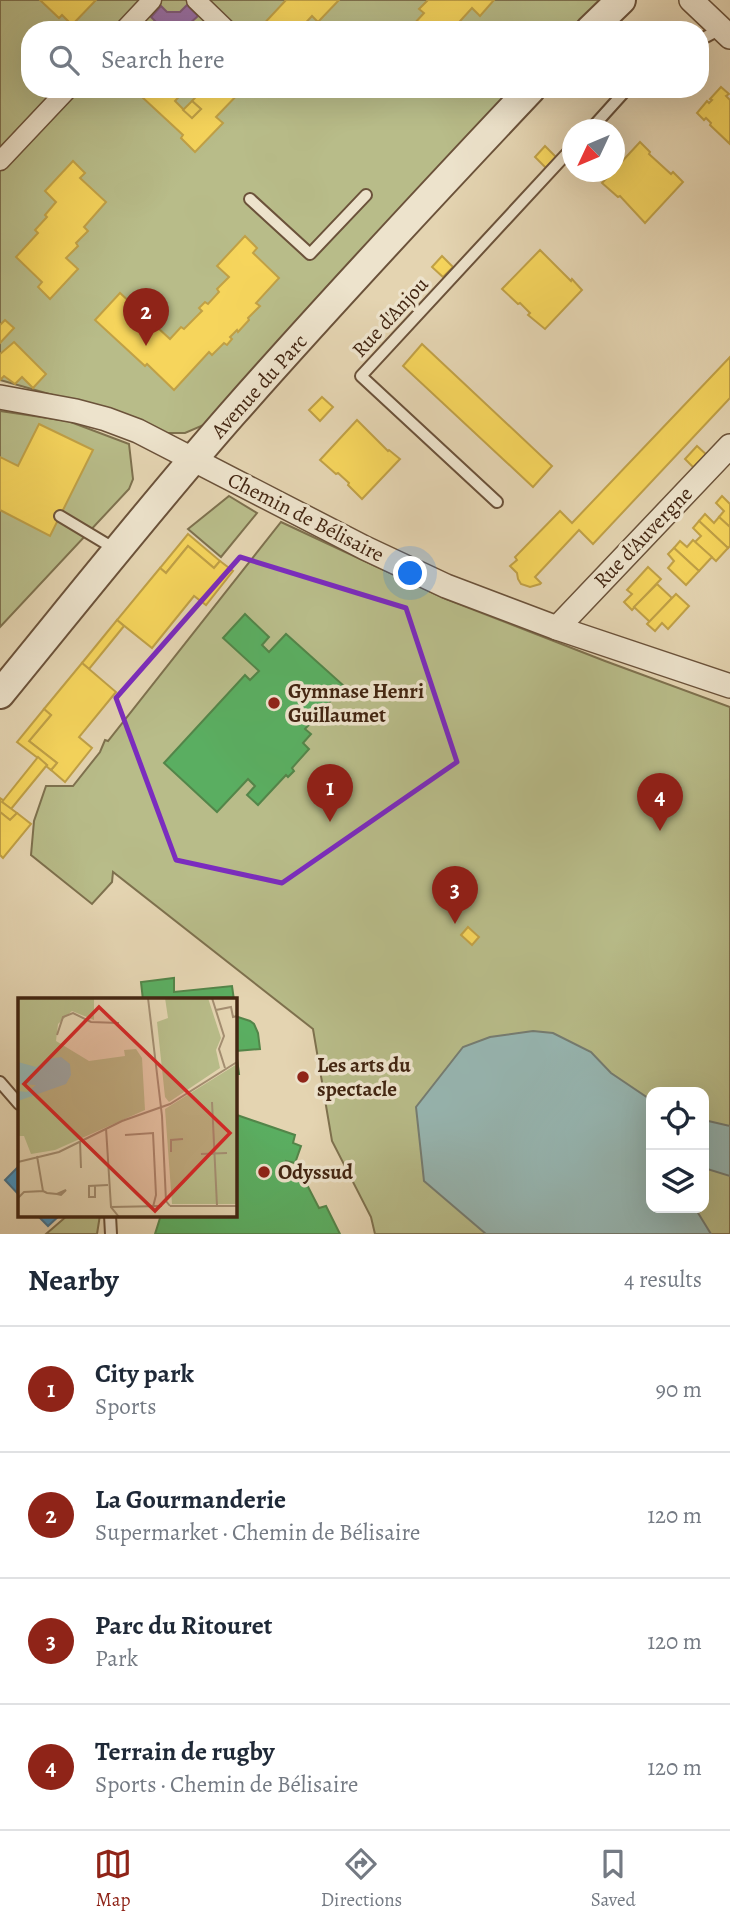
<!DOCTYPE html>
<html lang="en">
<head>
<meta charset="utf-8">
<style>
  :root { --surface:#fff; --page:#f6f6f7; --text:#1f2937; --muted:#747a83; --line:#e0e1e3; --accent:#8f2418 }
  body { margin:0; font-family:Alegreya,serif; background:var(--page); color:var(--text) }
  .controls { position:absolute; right:21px; bottom:21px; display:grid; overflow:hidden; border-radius:14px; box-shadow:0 7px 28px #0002 }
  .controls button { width:63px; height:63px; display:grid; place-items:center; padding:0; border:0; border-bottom:2px solid var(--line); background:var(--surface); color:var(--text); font:35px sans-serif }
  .compass { position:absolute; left:562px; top:119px; width:63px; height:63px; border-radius:50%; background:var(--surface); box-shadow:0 7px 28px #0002; rotate:226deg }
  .you { position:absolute; left:411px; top:574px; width:24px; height:24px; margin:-18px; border:5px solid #fff; border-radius:50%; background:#1a73e8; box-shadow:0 0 0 10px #1a73e833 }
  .badge { display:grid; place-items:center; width:46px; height:46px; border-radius:50%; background:var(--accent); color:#fff; font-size:23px; font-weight:700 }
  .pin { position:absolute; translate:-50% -58px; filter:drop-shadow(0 2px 4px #0008) }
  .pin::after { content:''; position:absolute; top:37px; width:24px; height:21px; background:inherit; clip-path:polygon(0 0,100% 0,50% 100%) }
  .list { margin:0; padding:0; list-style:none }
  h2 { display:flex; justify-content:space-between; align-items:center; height:91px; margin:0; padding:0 28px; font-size:30px }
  h2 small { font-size:23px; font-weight:400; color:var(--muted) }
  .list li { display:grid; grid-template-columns:46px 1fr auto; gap:21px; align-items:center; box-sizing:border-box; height:126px; padding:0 28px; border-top:2px solid var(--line) }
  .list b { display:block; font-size:26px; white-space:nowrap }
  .list p { margin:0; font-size:23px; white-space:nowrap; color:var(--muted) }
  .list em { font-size:23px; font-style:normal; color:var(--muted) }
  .icon { flex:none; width:38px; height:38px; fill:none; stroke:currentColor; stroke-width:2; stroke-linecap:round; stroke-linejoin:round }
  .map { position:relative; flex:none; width:730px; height:1234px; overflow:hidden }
  .search { position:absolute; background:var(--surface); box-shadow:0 7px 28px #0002; left:21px; right:21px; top:21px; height:77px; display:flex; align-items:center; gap:18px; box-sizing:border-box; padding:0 24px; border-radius:28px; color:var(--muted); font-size:26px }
  .sheet { height:595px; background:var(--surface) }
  nav { display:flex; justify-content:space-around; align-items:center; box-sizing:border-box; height:98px; border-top:2px solid var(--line); background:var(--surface); font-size:19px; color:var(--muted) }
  nav a { display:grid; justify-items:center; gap:4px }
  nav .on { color:var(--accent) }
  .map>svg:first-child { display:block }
  .green { fill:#b8bc89; stroke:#7e714e; stroke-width:2; fill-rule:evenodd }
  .water { fill:#97b7b3; stroke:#757d73; stroke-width:2 }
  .homes { fill:#f6d55c; stroke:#c0a046; stroke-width:2 }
  .offices { fill:#9970ab; stroke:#7f5a7d; stroke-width:2 }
  .schools { fill:#4393c3; stroke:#43728e; stroke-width:2 }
  .public { fill:#5aae61; stroke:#538549; stroke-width:2 }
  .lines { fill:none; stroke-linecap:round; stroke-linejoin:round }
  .service-casing { stroke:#6b523a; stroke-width:14 }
  .pedestrian-casing { stroke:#6b523a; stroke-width:21 }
  .minor-casing { stroke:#6b523a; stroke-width:26 }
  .tertiary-casing { stroke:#6b523a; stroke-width:32 }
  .service { stroke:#ede3cc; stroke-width:10 }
  .pedestrian { stroke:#ede3cc; stroke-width:18 }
  .minor { stroke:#ede3cc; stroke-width:23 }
  .tertiary { stroke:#ede3cc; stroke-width:28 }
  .marked { fill:none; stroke:#7b2cbf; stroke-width:5; stroke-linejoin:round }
  .poi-dot { fill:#8f2418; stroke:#ede3cc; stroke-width:2.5 }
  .labels { text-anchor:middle; stroke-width:7; stroke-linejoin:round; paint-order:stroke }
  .street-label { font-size:21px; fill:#432612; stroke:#ede3cc }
  .poi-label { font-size:21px; font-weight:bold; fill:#432612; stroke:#ede3cc; text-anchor:start }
  .inset-road { fill:none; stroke:#a48e71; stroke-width:2 }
  .view { fill:#d62828; fill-opacity:0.15; stroke:#d62828; stroke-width:3.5 }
  .inset-edge { fill:none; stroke:#432612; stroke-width:3.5 }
</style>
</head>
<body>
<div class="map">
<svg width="730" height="1234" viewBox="0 0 730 1234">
  <rect width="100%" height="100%" fill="#e4d4b1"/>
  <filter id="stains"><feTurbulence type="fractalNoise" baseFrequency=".00286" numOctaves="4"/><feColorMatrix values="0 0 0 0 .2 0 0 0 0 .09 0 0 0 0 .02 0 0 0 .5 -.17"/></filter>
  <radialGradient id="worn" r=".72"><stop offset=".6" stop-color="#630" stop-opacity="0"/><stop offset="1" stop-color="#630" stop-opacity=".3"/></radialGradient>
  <!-- green -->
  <g class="green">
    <polygon points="0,0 600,0 573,30 30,30 30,89 517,89 206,424 185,433 165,433 130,417 0,380"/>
    <polygon points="0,411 68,421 129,444 133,479 129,489 0,627"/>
    <polygon points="229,496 257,513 221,557 188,529"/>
    <path d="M281,522L446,599L605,661L730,707V1234H375L371,1217L332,1141L313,1029L113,872L112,882L92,904L31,855L34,821L46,786H73L100,752L105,740L108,741ZM651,1092H704V1208H651Z"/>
    <polygon points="68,1215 100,1215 97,1234 46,1234"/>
  </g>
  <!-- water -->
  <g class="water">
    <polygon points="533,1031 553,1033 591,1052 611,1073 651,1100 651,1208 695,1208 711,1234 486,1234 424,1181 416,1107 463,1047 490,1037"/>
    <polygon points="704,1120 730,1126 730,1176 704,1168"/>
  </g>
  <!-- homes -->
  <g class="homes">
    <polygon points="40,0 96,0 72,25 62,15 59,18"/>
    <polygon points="286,0 339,0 318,22 312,16 299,30 258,30"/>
    <polygon points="428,0 494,0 480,16 472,8 452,30 418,30 413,25 424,13 419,9"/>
    <polygon points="721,87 729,94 726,96 730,100 730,144 710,125 711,123 706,118 704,120 697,113 707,101 709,103 712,100 710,99"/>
    <polygon points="140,89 186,89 175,101 192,118 201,109 192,101 203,89 243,89 216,117 223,123 195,152 181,138 183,135 142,97 145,94"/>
    <polygon points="192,101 201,109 192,118 183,110"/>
    <polygon points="640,142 650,152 649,154 671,174 673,172 683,182 645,223 620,196 618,197 602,183"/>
    <polygon points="545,146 556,157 546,168 535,157"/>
    <polygon points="73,161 85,173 80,178 106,202 84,227 88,231 76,243 78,246 66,258 78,269 50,299 38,287 42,282 16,257 38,233 35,230 47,217 45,215 56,202 45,191"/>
    <polygon points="245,236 257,248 253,253 279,278 256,303 260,306 248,318 249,320 238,332 237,330 230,337 232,339 227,345 224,343 212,355 209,352 174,390 147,364 145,366 95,320 120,293 170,339 181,327 184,329 202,311 199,308 205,302 208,304 219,292 217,289 229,277 217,266"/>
    <polygon points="540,250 571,281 572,279 582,290 545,329 528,315 530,313 520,303 518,304 502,289"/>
    <polygon points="442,256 453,267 443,277 432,267"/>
    <polygon points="5,320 14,328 0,343 0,325"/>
    <polygon points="14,342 46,374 33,388 22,377 15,384 4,376 0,380 0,354"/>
    <polygon points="422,344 552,466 533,487 403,366"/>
    <polygon points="730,357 730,398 593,544 579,530 535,577 541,583 540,584 530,587 521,584 518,579 517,573 510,566 517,560 515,557 560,511 572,523"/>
    <polygon points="322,397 333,407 320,421 309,410"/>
    <polygon points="357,420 388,451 389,450 400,459 362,499 348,485 349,483 338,473 336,474 320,460"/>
    <polygon points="39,424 93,450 50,536 0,510 0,457 18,466"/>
    <polygon points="697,446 708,456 695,469 685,459"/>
    <polygon points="722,496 730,504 730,527 719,517 724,511 716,503"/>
    <polygon points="705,514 714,523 719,517 730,527 730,546 728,548 699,521"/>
    <polygon points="699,521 728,548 716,561 695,542 701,536 693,528"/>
    <polygon points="188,534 220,561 214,568 188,546 166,573 160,568"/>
    <polygon points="693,540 712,557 699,571 674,548 680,541 687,547"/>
    <polygon points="188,546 214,568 220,561 233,571 206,605 194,596 152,648 117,620 160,568 166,573"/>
    <polygon points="674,548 699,571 686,585 668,568 674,561 668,554"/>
    <polygon points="648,567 661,579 632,610 624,602 632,594 627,590"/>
    <polygon points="657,584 672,598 650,622 634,607"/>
    <polygon points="676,594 689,606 668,629 662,623 655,631 647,624"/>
    <polygon points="117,620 124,626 89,669 82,663"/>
    <polygon points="82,663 116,692 79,737 92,748 65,782 51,770 57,763 29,741 51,715 44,709"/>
    <polygon points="44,709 51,715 29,741 57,763 51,770 46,766 47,765 17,742"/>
    <polygon points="38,757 47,765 11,809 2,802"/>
    <polygon points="0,798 3,800 2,802 17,813 10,820 0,812"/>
    <polygon points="0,812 10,820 17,813 31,824 3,858 0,855"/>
    <polygon points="468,927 479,937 472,945 461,935"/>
  </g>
  <!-- offices -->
  <polygon class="offices" points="187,5 198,16 188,25 188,30 161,30 161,27 151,17 161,6 167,12 180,12"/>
  <!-- schools -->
  <g class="schools">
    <polygon points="19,1166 19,1195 5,1180"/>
    <polygon points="37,1215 60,1215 48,1226"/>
  </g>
  <!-- public -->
  <g class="public">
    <polygon points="245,614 269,637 262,645 269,652 286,634 344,686 305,729 311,734 303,743 309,749 292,768 294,771 288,777 286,775 258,805 247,795 255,786 248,779 217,812 164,763 245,675 250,680 259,671 223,638"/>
    <polygon points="174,978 174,992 232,986 234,1000 143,1000 141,982"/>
    <polygon points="234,1007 235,1016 250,1021 254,1024 258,1033 260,1049 236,1051 239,1074 234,1074"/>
    <polygon points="234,1114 295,1135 293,1143 301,1146 295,1163 286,1161 283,1169 302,1175 319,1208 326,1206 340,1234 155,1234 161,1215 234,1215"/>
  </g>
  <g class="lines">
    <!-- service casing -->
    <g class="service-casing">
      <g id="service">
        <polyline points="700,40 722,28"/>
        <polyline points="590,130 627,89"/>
        <polyline points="250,199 310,254 366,195"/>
        <polyline points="497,502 361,376 572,148"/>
        <polyline points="60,516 115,549"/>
        <polyline points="0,1082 19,1104"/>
        <polyline points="110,1215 111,1234"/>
      </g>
    </g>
    <!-- pedestrian casing -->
    <g class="pedestrian-casing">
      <g id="pedestrian">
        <polyline points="196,0 227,30"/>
        <polyline points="124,30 152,0"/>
        <polyline points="0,161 68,89"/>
      </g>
    </g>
    <!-- minor casing -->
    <g class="minor-casing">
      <g id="minor">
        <polyline points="691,0 730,37"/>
        <polyline points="0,397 76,411 106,419 138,431 365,548 446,586 557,628 730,686"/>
        <polyline points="557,628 730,446"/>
      </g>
    </g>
    <!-- tertiary casing -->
    <g class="tertiary-casing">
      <g id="tertiary">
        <polyline points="590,30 621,0"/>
        <path d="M0,694C77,600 153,504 233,413C330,303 430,196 531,89"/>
      </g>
    </g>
    <!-- service -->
    <use href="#service" class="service"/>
    <!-- pedestrian -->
    <use href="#pedestrian" class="pedestrian"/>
    <!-- minor -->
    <use href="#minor" class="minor"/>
    <!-- tertiary -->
    <use href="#tertiary" class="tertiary"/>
  </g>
  <!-- marked area -->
  <path class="marked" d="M240,557L406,608L457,762L282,883L176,860L116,698Z"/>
  <!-- markers -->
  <g class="poi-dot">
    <circle cx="274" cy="703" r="7"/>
    <circle cx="303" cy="1077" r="7"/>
    <circle cx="264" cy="1172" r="7"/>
  </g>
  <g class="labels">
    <!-- street labels -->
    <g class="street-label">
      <text transform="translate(390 317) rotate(-47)" y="7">Rue d'Anjou</text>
      <text transform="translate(259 386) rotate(-48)" y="7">Avenue du Parc</text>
      <text transform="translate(306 517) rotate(27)" y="7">Chemin de Bélisaire</text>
      <text transform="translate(643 537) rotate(-46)" y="7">Rue d'Auvergne</text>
    </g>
    <!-- poi labels -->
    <g class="poi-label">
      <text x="288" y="698">Gymnase Henri<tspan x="288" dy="24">Guillaumet</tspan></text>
      <text x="317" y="1072">Les arts du<tspan x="317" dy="24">spectacle</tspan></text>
      <text x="278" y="1179">Odyssud</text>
    </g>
  </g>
  <!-- overview -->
  <g transform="translate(18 998)">
    <rect width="219" height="219" fill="#e4d4b1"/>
    <path d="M0,0H76V22L54,13L40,26L38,43L71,63L107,58L106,52L118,51L124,60L127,112L37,152L13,156L6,138H0ZM147,0H190L203,40L198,52L202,70L151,104L147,99L139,24L150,20ZM219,66V206H154L147,111Z" fill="#b8bc89"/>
    <path d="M43,59L52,66L53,77L48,86L0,103V93L9,94L18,87L0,86V64L18,69L30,61Z" fill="#97b7b3"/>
    <path class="inset-road" d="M130,0L144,118L148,203L152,208M194,0L206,38L201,51L207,70M198,12L213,9L215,19L219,18M39,37L45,19L55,15L73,24L101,25M194,104L199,208M88,130L93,209L101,219M107,137L135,135L138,197L135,209M62,143L63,170M153,154V142L165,141M183,156L209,155M0,164L41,154L104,123L152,106L219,64M77,188V199H71V188L90,187M25,193L29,195L39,196L43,197L48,192L39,196M0,200L6,194L25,193L19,158M152,208H219M93,209L144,208"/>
    <path class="view" d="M81,9L212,135L137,213L6,86Z"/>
    <rect width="219" height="219" class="inset-edge"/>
  </g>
  <rect width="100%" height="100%" filter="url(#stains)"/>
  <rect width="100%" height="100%" fill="url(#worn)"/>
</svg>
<div class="controls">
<button><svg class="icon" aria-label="locate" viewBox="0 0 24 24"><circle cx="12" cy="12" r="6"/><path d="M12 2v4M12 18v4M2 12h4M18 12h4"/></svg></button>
<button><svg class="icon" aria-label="layers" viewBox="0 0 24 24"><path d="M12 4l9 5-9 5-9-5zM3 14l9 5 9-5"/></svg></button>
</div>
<svg class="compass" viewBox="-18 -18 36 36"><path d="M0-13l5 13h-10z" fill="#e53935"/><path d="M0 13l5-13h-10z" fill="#747a83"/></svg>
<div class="you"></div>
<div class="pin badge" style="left:330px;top:822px">1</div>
<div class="pin badge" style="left:146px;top:346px">2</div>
<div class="pin badge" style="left:455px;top:924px">3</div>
<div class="pin badge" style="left:660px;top:831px">4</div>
<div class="search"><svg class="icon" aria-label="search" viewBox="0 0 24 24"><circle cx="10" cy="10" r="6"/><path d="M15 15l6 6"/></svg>Search here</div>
</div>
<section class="sheet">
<h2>Nearby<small>4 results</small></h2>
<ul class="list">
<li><span class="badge">1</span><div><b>City park</b><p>Sports</p></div><em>90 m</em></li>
<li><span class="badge">2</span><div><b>La Gourmanderie</b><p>Supermarket · Chemin de Bélisaire</p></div><em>120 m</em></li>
<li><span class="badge">3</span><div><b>Parc du Ritouret</b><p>Park</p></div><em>120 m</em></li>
<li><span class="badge">4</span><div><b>Terrain de rugby</b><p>Sports · Chemin de Bélisaire</p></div><em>120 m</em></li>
</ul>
</section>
<nav>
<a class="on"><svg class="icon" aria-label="map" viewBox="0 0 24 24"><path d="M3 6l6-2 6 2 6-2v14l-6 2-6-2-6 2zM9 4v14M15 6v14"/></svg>Map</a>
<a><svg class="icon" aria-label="directions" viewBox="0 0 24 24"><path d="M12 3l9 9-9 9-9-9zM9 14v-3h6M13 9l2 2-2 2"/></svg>Directions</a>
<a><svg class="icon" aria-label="saved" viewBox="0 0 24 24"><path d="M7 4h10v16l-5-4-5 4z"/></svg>Saved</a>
</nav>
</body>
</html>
